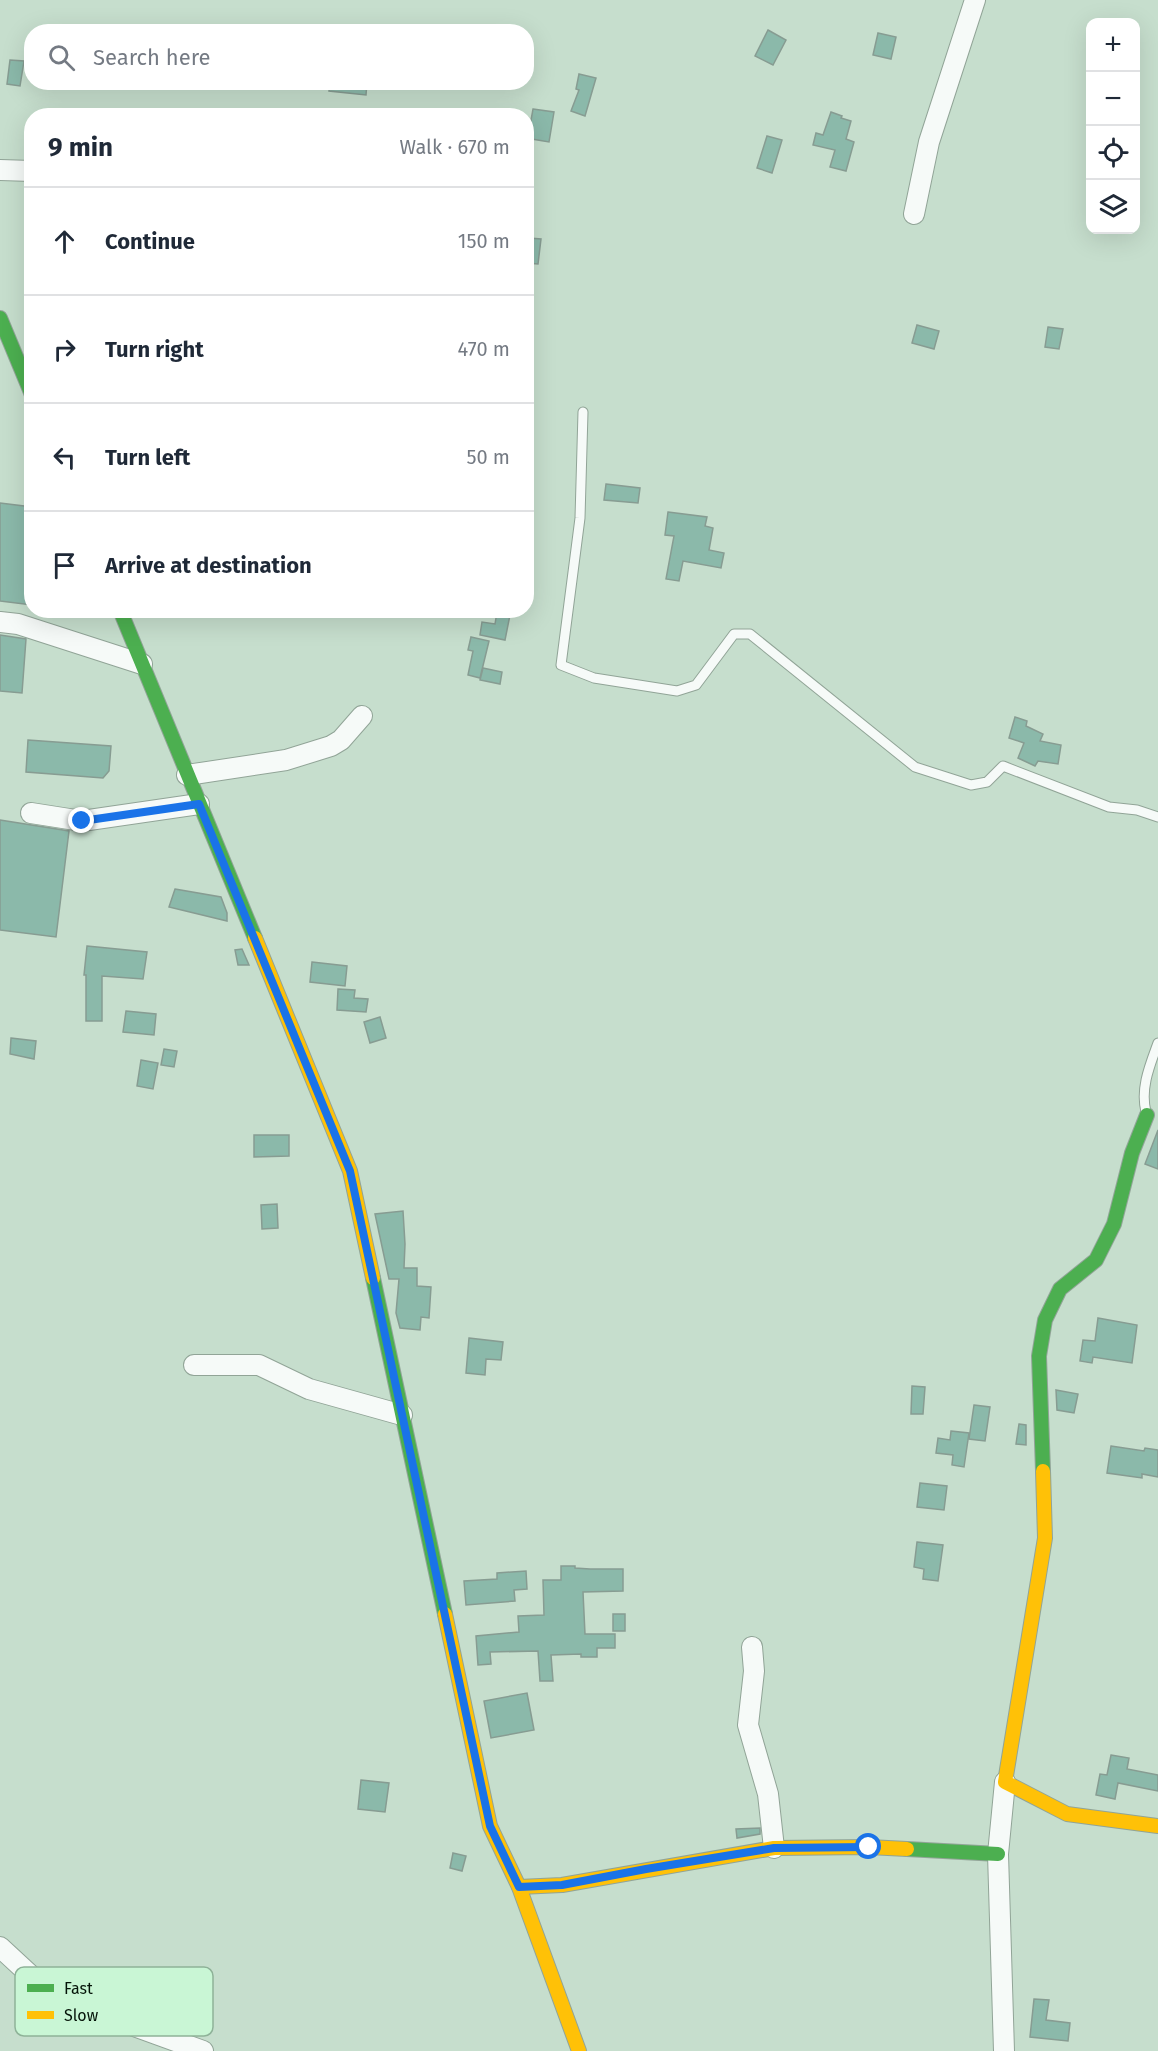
<!DOCTYPE html>
<html lang="en">
<head>
<meta charset="utf-8">
<style>
  :root { --surface:#fff; --page:#f2f2f3; --text:#1f2937; --muted:#747a83; --line:#e0e1e3 }
  body { margin:0; font-family:"Fira Sans",sans-serif; background:var(--page); color:var(--text) }
  .controls { position:absolute; right:18px; top:18px; display:grid; overflow:hidden; border-radius:12px; box-shadow:0 6px 24px #0002 }
  .controls button { width:54px; height:54px; display:grid; place-items:center; padding:0; border:0; border-bottom:2px solid var(--line); background:var(--surface); color:var(--text); font:30px sans-serif }
  .stop { position:absolute; width:18px; height:18px; margin:-14px; border:4px solid #1a73e8; border-radius:50%; background:#fff }
  .stop.end { background:#1a73e8; border-color:#fff; box-shadow:0 2px 6px #0008 }
  .list { margin:0; padding:0; list-style:none }
  h2 { display:flex; justify-content:space-between; align-items:center; height:78px; margin:0; padding:0 24px; font-size:26px }
  h2 small { font-size:20px; font-weight:400; color:var(--muted) }
  .list li { display:grid; grid-template-columns:39px 1fr auto; gap:18px; align-items:center; box-sizing:border-box; height:108px; padding:0 24px; border-top:2px solid var(--line) }
  .list b { display:block; font-size:22px; white-space:nowrap }
  .list em { font-size:20px; font-style:normal; color:var(--muted) }
  .icon { flex:none; width:33px; height:33px; fill:none; stroke:currentColor; stroke-width:2; stroke-linecap:round; stroke-linejoin:round }
  .map { position:relative; flex:none; width:1158px; height:2051px; overflow:hidden }
  .search { position:absolute; background:var(--surface); box-shadow:0 6px 24px #0002; left:24px; top:24px; width:510px; height:66px; display:flex; align-items:center; gap:15px; box-sizing:border-box; padding:0 21px; border-radius:24px; color:var(--muted); font-size:22px }
  .panel { position:absolute; background:var(--surface); box-shadow:0 6px 24px #0002; left:24px; top:108px; width:510px; height:510px; border-radius:24px }
  .map>svg:first-child { display:block }
  .building { fill:#8bb9aa; stroke:#879c92; stroke-width:1.5 }
  .lines { fill:none; stroke-linecap:round; stroke-linejoin:round }
  .lane-casing { stroke:#91a497; stroke-width:11 }
  .street-casing { stroke:#91a497; stroke-width:22 }
  .fast-casing { stroke:#91a497; stroke-width:16 }
  .slow-casing { stroke:#91a497; stroke-width:16 }
  .lane { stroke:#f6faf8; stroke-width:9 }
  .street { stroke:#f6faf8; stroke-width:20 }
  .fast { stroke:#4caf50; stroke-width:14 }
  .slow { stroke:#ffc107; stroke-width:14 }
  .route { stroke:#1a73e8; stroke-width:8 }
  .key { fill:#c9f6d5; stroke:#8eb298; stroke-width:1.5 }
  .key-label { font-size:16px; fill:#041308 }
</style>
</head>
<body>
<div class="map">
<svg width="1158" height="2051" viewBox="0 0 1158 2051">
  <rect width="100%" height="100%" fill="#c6decd"/>
  <!-- building -->
  <g class="building">
    <polygon points="768,30 786,40 773,65 755,56"/>
    <polygon points="878,33 896,37 891,59 873,55"/>
    <polygon points="10,60 24,61 20,86 7,84"/>
    <polygon points="579,74 596,78 585,116 571,111 579,90 576,89"/>
    <polygon points="330,82 367,82 366,95 329,91"/>
    <polygon points="533,109 554,112 549,142 526,138 526,125 530,126"/>
    <polygon points="831,112 842,116 841,118 851,121 846,139 854,142 846,171 830,167 835,150 813,145 816,133 823,135"/>
    <polygon points="767,136 782,140 772,173 757,168"/>
    <polygon points="529,238 541,239 538,264 526,263"/>
    <polygon points="917,325 939,331 934,349 912,343"/>
    <polygon points="1048,327 1063,329 1059,349 1045,347"/>
    <polygon points="606,484 640,488 638,503 604,500"/>
    <polygon points="0,503 32,507 32,605 0,601"/>
    <polygon points="668,512 707,517 705,526 713,528 709,550 724,553 721,568 683,561 679,581 666,579 674,536 665,535"/>
    <polygon points="497,612 510,615 505,640 480,635 482,622 495,624"/>
    <polygon points="0,635 26,639 22,693 0,691"/>
    <polygon points="471,637 489,641 480,678 468,675 473,651 468,650"/>
    <polygon points="483,668 502,672 500,684 480,680"/>
    <polygon points="1015,717 1027,721 1026,726 1043,734 1040,741 1061,745 1058,764 1038,761 1035,766 1018,758 1024,743 1009,738"/>
    <polygon points="28,740 111,746 109,771 103,778 26,772"/>
    <polygon points="0,820 69,831 56,937 0,930"/>
    <polygon points="175,889 221,897 227,913 227,921 169,907"/>
    <polygon points="87,946 147,952 143,979 102,976 102,1021 86,1021 86,975 84,975"/>
    <polygon points="242,949 249,965 238,965 235,950"/>
    <polygon points="312,962 347,966 345,986 310,982"/>
    <polygon points="338,989 355,990 354,998 368,999 366,1012 337,1010"/>
    <polygon points="126,1011 156,1014 154,1035 123,1032"/>
    <polygon points="380,1017 386,1038 370,1043 364,1022"/>
    <polygon points="11,1038 36,1041 34,1059 10,1054"/>
    <polygon points="164,1049 177,1051 174,1067 161,1065"/>
    <polygon points="141,1060 158,1063 153,1089 137,1086"/>
    <polygon points="1158,1130 1158,1169 1145,1164"/>
    <polygon points="254,1135 289,1135 289,1156 254,1157"/>
    <polygon points="277,1204 278,1228 262,1229 261,1205"/>
    <polygon points="403,1211 405,1244 404,1268 417,1268 417,1286 431,1287 429,1318 421,1317 420,1330 400,1328 396,1313 399,1279 389,1279 375,1214"/>
    <polygon points="1098,1318 1137,1325 1132,1363 1093,1357 1092,1363 1080,1361 1083,1340 1095,1341"/>
    <polygon points="469,1338 503,1342 501,1360 486,1359 485,1375 466,1373"/>
    <polygon points="912,1386 925,1387 923,1414 911,1414"/>
    <polygon points="1056,1390 1078,1394 1074,1413 1057,1410"/>
    <polygon points="974,1405 990,1407 985,1441 969,1439"/>
    <polygon points="1019,1424 1026,1425 1026,1445 1016,1444"/>
    <polygon points="951,1431 969,1433 964,1467 952,1465 953,1455 936,1453 938,1438 950,1440"/>
    <polygon points="1111,1446 1144,1451 1145,1448 1158,1450 1158,1477 1142,1474 1142,1478 1107,1473"/>
    <polygon points="920,1483 947,1486 944,1510 917,1507"/>
    <polygon points="917,1542 943,1545 938,1581 923,1579 924,1569 914,1567"/>
    <polygon points="561,1566 575,1566 575,1568 590,1569 623,1569 623,1591 583,1592 585,1634 615,1634 615,1648 597,1648 597,1657 581,1657 581,1654 551,1655 553,1681 540,1681 538,1651 490,1652 491,1664 478,1665 476,1636 519,1632 518,1616 544,1615 543,1580 561,1580"/>
    <polygon points="526,1571 527,1589 514,1590 515,1601 466,1605 464,1581 497,1579 497,1573"/>
    <rect x="613" y="1614" width="12" height="17"/>
    <polygon points="527,1693 534,1730 491,1738 484,1701"/>
    <polygon points="1111,1755 1129,1758 1127,1769 1158,1775 1158,1791 1118,1783 1115,1799 1096,1795 1100,1774 1107,1775"/>
    <polygon points="361,1780 389,1783 385,1812 358,1809"/>
    <polygon points="760,1828 760,1834 737,1838 736,1829"/>
    <polygon points="453,1853 466,1856 462,1871 450,1868"/>
    <polygon points="1034,1999 1049,2000 1046,2020 1070,2023 1068,2041 1030,2037"/>
  </g>
  <g class="lines">
    <!-- lane casing -->
    <g class="lane-casing">
      <g id="lane">
        <polyline points="583,412 580,518 561,665 594,678 677,691 696,685 734,634 750,634 915,767 971,785 987,782 1003,766 1109,807 1137,810 1158,817"/>
        <path d="M1146,1112C1140,1088 1150,1065 1158,1043"/>
      </g>
    </g>
    <!-- street casing -->
    <g class="street-casing">
      <g id="street">
        <polyline points="0,170 32,171"/>
        <polyline points="914,214 929,142 975,0"/>
        <polyline points="0,622 18,624 142,664"/>
        <polyline points="187,775 286,760 331,746 341,740 362,716"/>
        <polyline points="31,813 82,821 199,804"/>
        <polyline points="194,1365 259,1365 309,1389 402,1415"/>
        <polyline points="752,1647 754,1671 748,1725 768,1794 774,1848"/>
        <polyline points="0,1947 54,1997 203,2051"/>
        <polyline points="1004,2051 998,1854 1005,1782"/>
      </g>
    </g>
    <!-- fast casing -->
    <g class="fast-casing">
      <g id="fast">
        <polyline points="0,318 32,395"/>
        <polyline points="120,610 255,938"/>
        <polyline points="373,1278 445,1614"/>
        <polyline points="1043,1471 1039,1356 1045,1320 1060,1289 1096,1260 1114,1224 1132,1153 1147,1115"/>
        <polyline points="907,1849 998,1854"/>
      </g>
    </g>
    <!-- slow casing -->
    <g class="slow-casing">
      <g id="slow">
        <polyline points="255,938 350,1171 373,1278"/>
        <polyline points="1043,1471 1045,1538 1005,1782 1067,1814 1158,1826"/>
        <polyline points="445,1614 490,1826 519,1887 579,2051"/>
        <polyline points="519,1887 562,1885 774,1848 869,1847 907,1849"/>
      </g>
    </g>
    <!-- lane -->
    <use href="#lane" class="lane"/>
    <!-- street -->
    <use href="#street" class="street"/>
    <!-- fast -->
    <use href="#fast" class="fast"/>
    <!-- slow -->
    <use href="#slow" class="slow"/>
  </g>
  <g class="lines">
    <!-- route -->
    <polyline class="route" points="82,821 199,804 350,1171 490,1826 519,1887 562,1885 646,1869 774,1848 869,1847"/>
  </g>
  <!-- legend -->
  <rect x="15" y="1967" width="198" height="69" rx="9" class="key"/>
  <rect x="27" y="1984" width="27" height="8" fill="#4caf50"/>
  <rect x="27" y="2011" width="27" height="8" fill="#ffc107"/>
  <g class="key-label">
    <text x="64" y="1994">Fast</text>
    <text x="64" y="2021">Slow</text>
  </g>
</svg>
<div class="controls">
<button>+</button>
<button>−</button>
<button><svg class="icon" aria-label="locate" viewBox="0 0 24 24"><circle cx="12" cy="12" r="6"/><path d="M12 2v4M12 18v4M2 12h4M18 12h4"/></svg></button>
<button><svg class="icon" aria-label="layers" viewBox="0 0 24 24"><path d="M12 4l9 5-9 5-9-5zM3 14l9 5 9-5"/></svg></button>
</div>
<div class="stop" style="left:869px;top:1847px"></div>
<div class="stop end" style="left:82px;top:821px"></div>
<div class="search"><svg class="icon" aria-label="search" viewBox="0 0 24 24"><circle cx="10" cy="10" r="6"/><path d="M15 15l6 6"/></svg>Search here</div>
<section class="panel">
<h2>9 min<small>Walk · 670 m</small></h2>
<ul class="list">
<li><svg class="icon" aria-label="ahead" viewBox="0 0 24 24"><path d="M12 20V5M6 11l6-6 6 6"/></svg><div><b>Continue</b></div><em>150 m</em></li>
<li><svg class="icon" aria-label="right" viewBox="0 0 24 24"><path d="M7 20v-9h11M14 6l5 5-5 5"/></svg><div><b>Turn right</b></div><em>470 m</em></li>
<li><svg class="icon" aria-label="left" viewBox="0 0 24 24"><path d="M17 20v-9H6M10 6l-5 5 5 5"/></svg><div><b>Turn left</b></div><em>50 m</em></li>
<li><svg class="icon" aria-label="arrive" viewBox="0 0 24 24"><path d="M6 21V4h12l-3 4 3 4H6"/></svg><div><b>Arrive at destination</b></div></li>
</ul>
</section>
</div>
</body>
</html>
